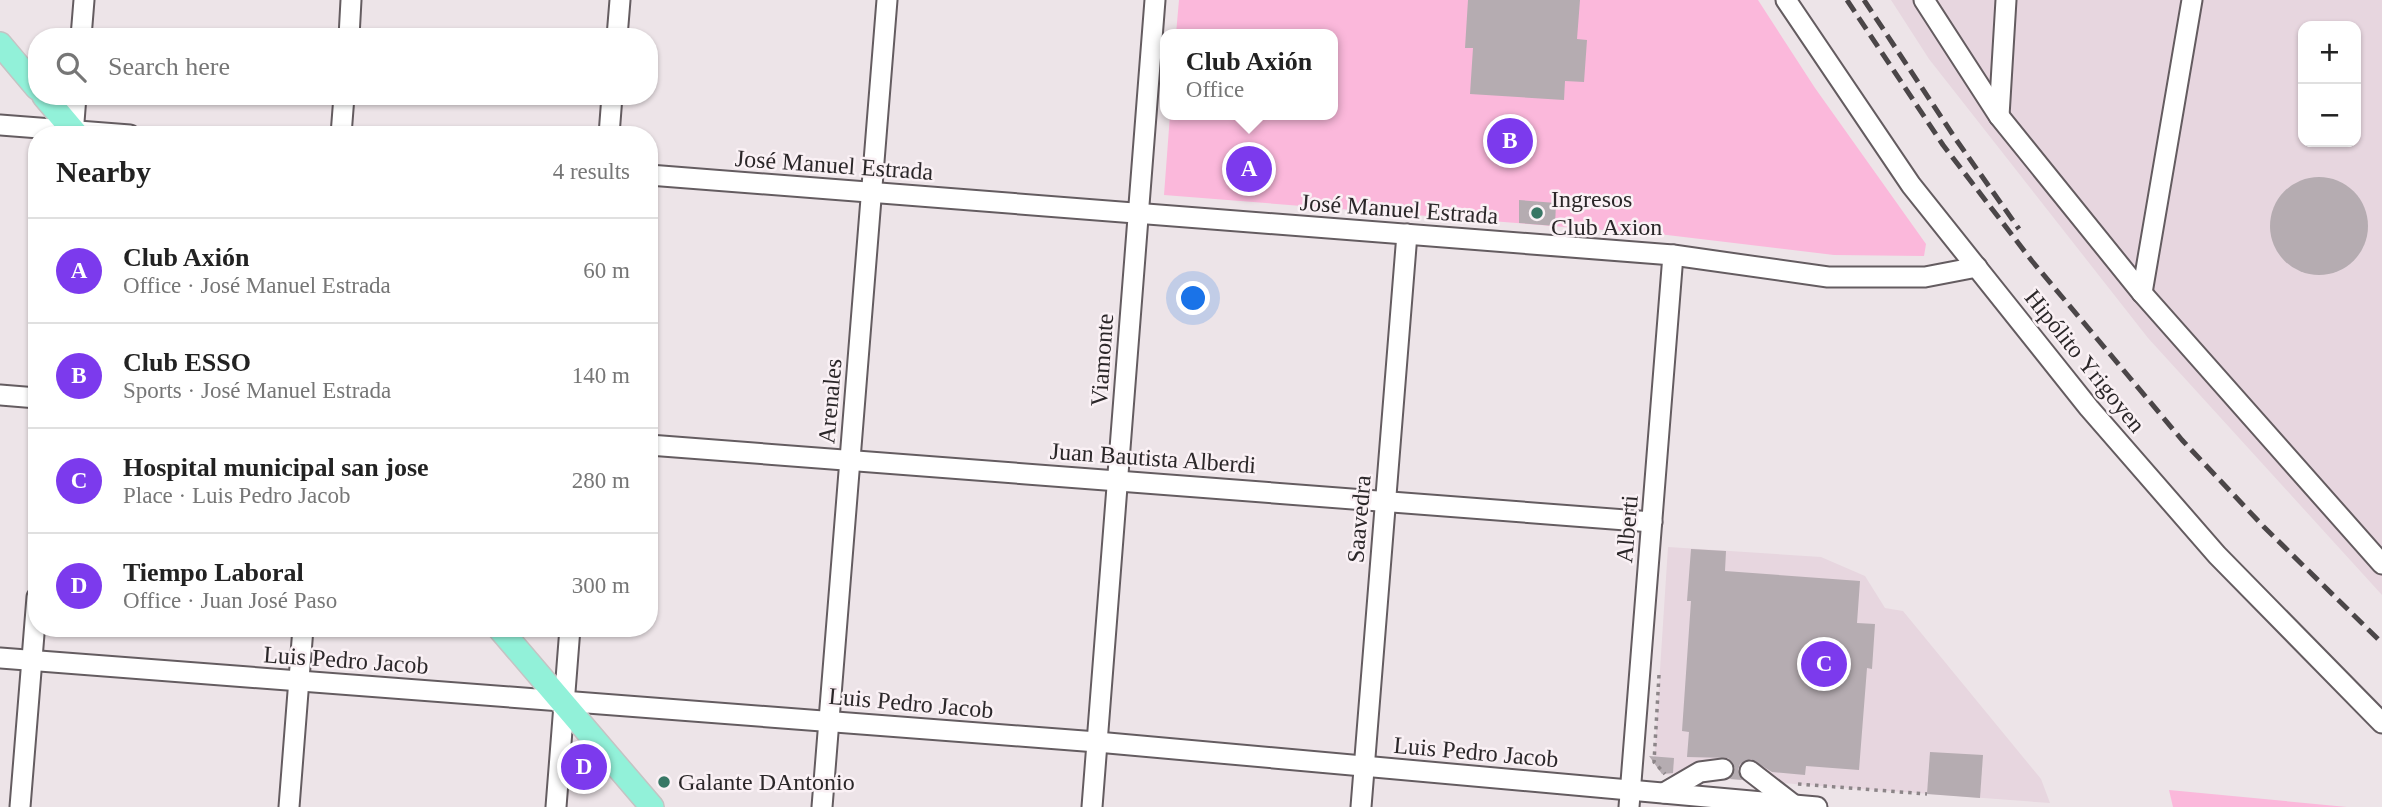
<!DOCTYPE html>
<html lang="en">
<head>
<meta charset="utf-8">
<style>
  :root { --surface:#fff; --page:#f6f6f6; --text:#222; --muted:#767676; --line:#e0e0e0; --accent:#7c3aed }
  body { margin:0; font-family:Georgia,serif; background:var(--page); color:var(--text) }
  .controls { position:absolute; right:21px; top:21px; display:grid; overflow:hidden; border-radius:14px; box-shadow:0 2px 5px #0004 }
  .controls button { width:63px; height:63px; display:grid; place-items:center; padding:0; border:0; border-bottom:2px solid var(--line); background:var(--surface); color:var(--text); font:35px sans-serif }
  .you { position:absolute; left:1194px; top:299px; width:24px; height:24px; margin:-18px; border:5px solid #fff; border-radius:50%; background:#1a73e8; box-shadow:0 0 0 10px #1a73e833 }
  .badge { display:grid; place-items:center; width:46px; height:46px; border-radius:50%; background:var(--accent); color:#fff; font-size:23px; font-weight:700 }
  .pin { position:absolute; translate:-50% -50%; border:4px solid #fff; box-shadow:0 2px 7px #0006 }
  .popup { position:absolute; left:1160px; top:29px; width:178px; height:91px; box-sizing:border-box; display:grid; place-content:center; border-radius:14px; background:var(--surface); filter:drop-shadow(0 2px 5px #0005); font-size:23px; white-space:nowrap; color:var(--muted) }
  .popup b { font-size:26px; color:var(--text) }
  .popup::after { content:''; position:absolute; left:50%; top:100%; margin-left:-14px; border:14px solid transparent; border-top-color:var(--surface) }
  .list { margin:0; padding:0; list-style:none }
  h2 { display:flex; justify-content:space-between; align-items:center; height:91px; margin:0; padding:0 28px; font-size:30px }
  h2 small { font-size:23px; font-weight:400; color:var(--muted) }
  .list li { display:grid; grid-template-columns:46px 1fr auto; gap:21px; align-items:center; box-sizing:border-box; height:105px; padding:0 28px; border-top:2px solid var(--line) }
  .list b { display:block; font-size:26px; white-space:nowrap }
  .list p { margin:0; font-size:23px; white-space:nowrap; color:var(--muted) }
  .list em { font-size:23px; font-style:normal; color:var(--muted) }
  .icon { flex:none; width:38px; height:38px; fill:none; stroke:currentColor; stroke-width:2; stroke-linecap:round; stroke-linejoin:round }
  .map { position:relative; flex:none; width:2382px; height:807px; overflow:hidden }
  .search { position:absolute; background:var(--surface); box-shadow:0 2px 5px #0004; left:28px; top:28px; width:630px; height:77px; display:flex; align-items:center; gap:18px; box-sizing:border-box; padding:0 24px; border-radius:28px; color:var(--muted); font-size:26px }
  .panel { position:absolute; background:var(--surface); box-shadow:0 2px 5px #0004; left:28px; top:126px; width:630px; height:511px; border-radius:28px }
  .map>svg:first-child { display:block }
  .built { fill:#e7d6df; fill-rule:evenodd }
  .green { fill:#fbb8db }
  .building { fill:#b5acb1 }
  .lines { fill:none; stroke-linecap:round; stroke-linejoin:round }
  .minor-casing { stroke:#645c60; stroke-width:23 }
  .major-casing { stroke:#c4c3c3; stroke-width:26 }
  .path { stroke:#8c8588; stroke-width:3.5; stroke-dasharray:3.5 5; stroke-linecap:butt }
  .minor { stroke:#fff; stroke-width:19 }
  .major { stroke:#92f1d9; stroke-width:23 }
  .rail { stroke:#4b4648; stroke-width:5; stroke-dasharray:14 7; stroke-linecap:butt }
  .poi-dot { fill:#387765; stroke:#faf1f5; stroke-width:2.5 }
  .labels { text-anchor:middle; stroke-width:5; stroke-linejoin:round; paint-order:stroke }
  .street-label { font-size:24px; fill:#2b2729; stroke:#faf1f5 }
  .poi-label { font-size:24px; fill:#2b2729; stroke:#faf1f5; text-anchor:start }
</style>
</head>
<body>
<div class="map">
<svg width="2382" height="807" viewBox="0 0 2382 807">
  <rect width="100%" height="100%" fill="#ede4e8"/>
  <!-- built -->
  <g class="built">
    <path d="M1891,0H2382V595L2148,338L1929,59ZM2303,26H2356V142H2303Z"/>
    <polygon points="1668,547 1821,557 1865,576 1885,608 1903,611 2041,779 2050,803 1662,774 1654,762"/>
  </g>
  <!-- green -->
  <g class="green">
    <polygon points="1179,0 1758,0 1815,88 1926,244 1924,256 1834,255 1667,235 1164,195 1170,115 1333,115 1333,34 1176,34"/>
    <polygon points="2169,790 2347,807 2173,807"/>
  </g>
  <!-- building -->
  <g class="building">
    <polygon points="1468,0 1580,0 1577,39 1587,40 1584,82 1565,81 1564,100 1470,94 1473,48 1465,48"/>
    <polygon points="1234,157 1268,161 1265,180 1231,178"/>
    <circle cx="2319" cy="226" r="49"/>
    <polygon points="1519,200 1556,203 1555,226 1519,223"/>
    <polygon points="1691,549 1726,551 1725,571 1860,581 1857,623 1875,624 1872,669 1867,668 1859,770 1806,766 1805,775 1772,772 1751,759 1740,764 1738,770 1742,780 1730,779 1735,768 1728,758 1687,757 1689,732 1682,731 1691,601 1687,601"/>
    <polygon points="1930,752 1983,755 1980,798 1927,794"/>
    <polygon points="1649,756 1674,758 1673,773 1662,774"/>
  </g>
  <g class="lines">
    <!-- minor casing -->
    <g class="minor-casing">
      <g id="minor">
        <polyline points="1786,0 1911,185 2089,408 2217,555 2382,723"/>
        <polyline points="1924,0 1999,116 2142,293 2382,564"/>
        <polyline points="81,37 84,0"/>
        <polyline points="349,37 351,0"/>
        <polyline points="617,37 620,0"/>
        <polyline points="1999,116 2006,0"/>
        <polyline points="0,125 130,135"/>
        <polyline points="73,135 76,96"/>
        <polyline points="341,135 344,96"/>
        <polyline points="609,135 612,96"/>
        <polyline points="649,175 1673,255 1828,277 1925,277 1977,267"/>
        <polyline points="2142,293 2192,0"/>
        <polyline points="0,395 37,398"/>
        <polyline points="649,445 1652,522"/>
        <polyline points="0,658 1097,742 1817,807"/>
        <polyline points="1750,771 1794,805"/>
        <polyline points="1664,793 1700,772 1723,769"/>
        <polyline points="20,807 37,597"/>
        <polyline points="289,807 303,628"/>
        <polyline points="556,807 570,628"/>
        <polyline points="822,807 887,0"/>
        <polyline points="1092,807 1155,0"/>
        <polyline points="1361,807 1407,234"/>
        <polyline points="1629,807 1673,255"/>
      </g>
    </g>
    <!-- major casing -->
    <g class="major-casing">
      <g id="major">
        <polyline points="0,44 37,88"/>
        <polyline points="44,96 77,135"/>
        <polyline points="499,628 652,807"/>
      </g>
    </g>
    <!-- path -->
    <g class="path">
      <polyline points="1659,675 1654,762 1665,774"/>
      <polyline points="1798,784 1927,794"/>
    </g>
    <!-- minor -->
    <use href="#minor" class="minor"/>
    <!-- major -->
    <use href="#major" class="major"/>
    <!-- rail -->
    <g class="rail">
      <polyline points="1847,0 1943,145 2032,261 2182,440 2264,527 2382,643"/>
      <polyline points="1864,0 1955,138 2019,229"/>
    </g>
  </g>
  <!-- markers -->
  <g class="poi-dot">
    <circle cx="1537" cy="213" r="7"/>
    <circle cx="664" cy="782" r="7"/>
  </g>
  <g class="labels">
    <!-- street labels -->
    <g class="street-label">
      <text transform="translate(834 165) rotate(4)" y="8">José Manuel Estrada</text>
      <text transform="translate(1399 209) rotate(4)" y="8">José Manuel Estrada</text>
      <text transform="translate(1102 360) rotate(-86)" y="8">Viamonte</text>
      <text transform="translate(2085 361) rotate(51)" y="8">Hipólito Yrigoyen</text>
      <text transform="translate(830 401) rotate(-85)" y="8">Arenales</text>
      <text transform="translate(1153 458) rotate(4)" y="8">Juan Bautista Alberdi</text>
      <text transform="translate(1359 519) rotate(-85)" y="8">Saavedra</text>
      <text transform="translate(1627 529) rotate(-85)" y="8">Alberti</text>
      <text transform="translate(346 660) rotate(4)" y="8">Luis Pedro Jacob</text>
      <text transform="translate(911 703) rotate(5)" y="8">Luis Pedro Jacob</text>
      <text transform="translate(1476 752) rotate(5)" y="8">Luis Pedro Jacob</text>
    </g>
    <!-- poi labels -->
    <g class="poi-label">
      <text x="1551" y="207">Ingresos<tspan x="1551" dy="28">Club Axion</tspan></text>
      <text x="678" y="790">Galante DAntonio</text>
    </g>
  </g>
</svg>
<div class="controls">
<button>+</button>
<button>−</button>
</div>
<div class="you"></div>
<div class="pin badge" style="left:1249px;top:169px">A</div>
<div class="popup"><b>Club Axión</b>Office</div>
<div class="pin badge" style="left:1510px;top:141px">B</div>
<div class="pin badge" style="left:1824px;top:664px">C</div>
<div class="pin badge" style="left:584px;top:767px">D</div>
<div class="search"><svg class="icon" aria-label="search" viewBox="0 0 24 24"><circle cx="10" cy="10" r="6"/><path d="M15 15l6 6"/></svg>Search here</div>
<section class="panel">
<h2>Nearby<small>4 results</small></h2>
<ul class="list">
<li><span class="badge">A</span><div><b>Club Axión</b><p>Office · José Manuel Estrada</p></div><em>60 m</em></li>
<li><span class="badge">B</span><div><b>Club ESSO</b><p>Sports · José Manuel Estrada</p></div><em>140 m</em></li>
<li><span class="badge">C</span><div><b>Hospital municipal san jose</b><p>Place · Luis Pedro Jacob</p></div><em>280 m</em></li>
<li><span class="badge">D</span><div><b>Tiempo Laboral</b><p>Office · Juan José Paso</p></div><em>300 m</em></li>
</ul>
</section>
</div>
</body>
</html>
